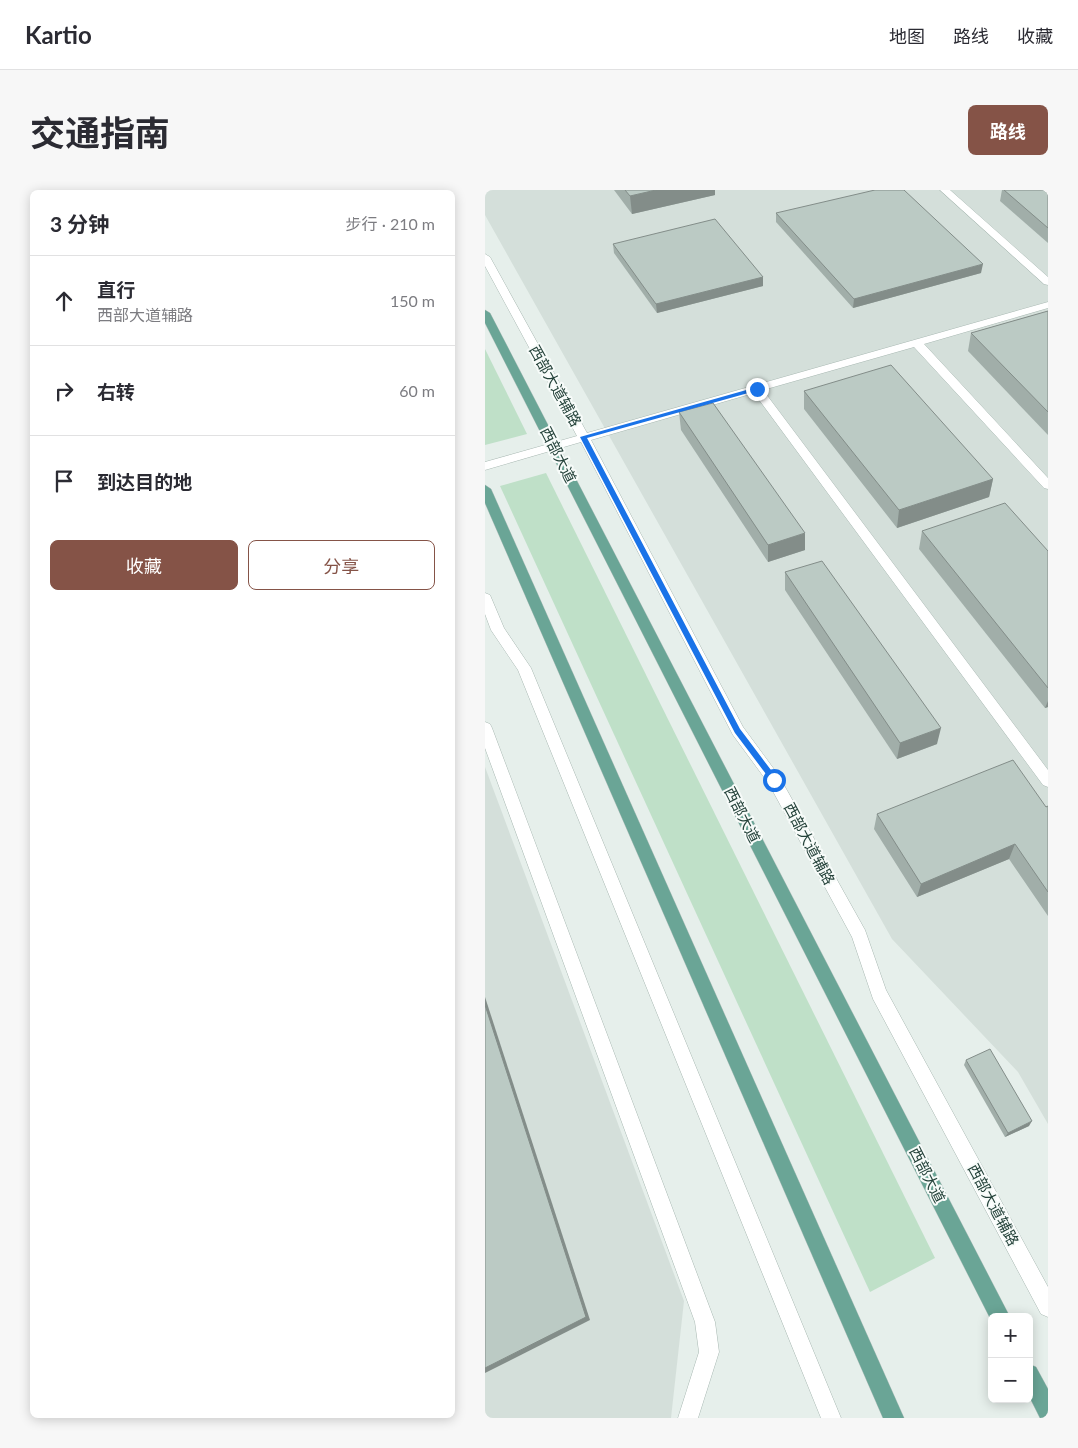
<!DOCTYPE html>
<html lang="zh">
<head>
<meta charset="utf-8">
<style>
  :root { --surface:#fff; --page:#f7f7f7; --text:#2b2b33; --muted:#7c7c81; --line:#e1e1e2; --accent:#855347 }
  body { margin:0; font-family:Lato,"Noto Sans SC",sans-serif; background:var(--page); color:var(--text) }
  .controls { position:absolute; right:15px; bottom:15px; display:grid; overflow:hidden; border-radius:8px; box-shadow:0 2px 12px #0003 }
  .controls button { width:45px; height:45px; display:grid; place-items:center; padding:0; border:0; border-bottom:1px solid var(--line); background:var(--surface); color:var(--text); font:25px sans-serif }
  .stop { position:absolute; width:15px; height:15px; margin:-11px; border:4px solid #1a73e8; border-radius:50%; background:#fff }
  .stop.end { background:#1a73e8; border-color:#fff; box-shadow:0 1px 5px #0008 }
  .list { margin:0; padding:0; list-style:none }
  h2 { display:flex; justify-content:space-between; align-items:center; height:65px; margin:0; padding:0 20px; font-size:21px }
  h2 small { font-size:16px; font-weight:400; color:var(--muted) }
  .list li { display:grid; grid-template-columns:32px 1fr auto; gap:15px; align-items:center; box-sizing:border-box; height:90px; padding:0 20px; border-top:1px solid var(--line) }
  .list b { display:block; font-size:19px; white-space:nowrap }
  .list p { margin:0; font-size:16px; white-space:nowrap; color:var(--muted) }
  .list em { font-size:16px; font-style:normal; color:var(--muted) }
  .actions { display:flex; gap:10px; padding:15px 20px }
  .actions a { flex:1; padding:11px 0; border:1px solid var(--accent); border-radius:8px; text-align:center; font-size:18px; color:var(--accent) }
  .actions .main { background:var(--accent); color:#fff }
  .icon { flex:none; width:28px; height:28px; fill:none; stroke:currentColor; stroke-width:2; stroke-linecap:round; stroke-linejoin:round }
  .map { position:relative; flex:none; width:563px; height:1228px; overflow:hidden; border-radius:8px }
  header { display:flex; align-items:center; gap:30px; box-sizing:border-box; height:70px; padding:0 25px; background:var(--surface); border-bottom:1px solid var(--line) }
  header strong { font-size:24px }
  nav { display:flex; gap:28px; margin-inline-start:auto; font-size:18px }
  .intro { display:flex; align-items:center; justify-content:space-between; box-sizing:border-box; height:120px; padding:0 30px }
  h1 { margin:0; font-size:35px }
  .button { padding:12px 22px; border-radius:8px; background:var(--accent); color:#fff; font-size:18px; font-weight:700 }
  main { display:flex; gap:30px; padding:0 30px }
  aside { flex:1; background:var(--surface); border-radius:8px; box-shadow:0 2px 12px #0003 }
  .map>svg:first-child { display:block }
  .built { fill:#d4dfda }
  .green { fill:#bfe0c8 }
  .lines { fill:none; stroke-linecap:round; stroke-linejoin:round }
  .minor-casing { stroke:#a8b8b2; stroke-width:1 }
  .primary-casing { stroke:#c2cac8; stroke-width:1 }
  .minor { fill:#fff; fill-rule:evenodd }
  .primary { fill:#6aa596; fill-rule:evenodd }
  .wall { fill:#a1aea9 }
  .shaded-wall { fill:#838d89 }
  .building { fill:#bbcac4; stroke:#838d89 }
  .route { fill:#1a73e8 }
  .labels { text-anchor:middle; stroke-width:4; stroke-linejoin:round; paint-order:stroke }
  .street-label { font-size:15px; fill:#24423a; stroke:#f7fbf9 }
</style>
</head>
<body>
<header>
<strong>Kartio</strong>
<nav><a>地图</a><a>路线</a><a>收藏</a></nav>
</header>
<div class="intro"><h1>交通指南</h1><a class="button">路线</a></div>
<main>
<aside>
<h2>3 分钟<small>步行 · 210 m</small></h2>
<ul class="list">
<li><svg class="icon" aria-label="ahead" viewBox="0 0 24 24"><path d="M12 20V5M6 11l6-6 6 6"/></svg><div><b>直行</b><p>西部大道辅路</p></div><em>150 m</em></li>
<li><svg class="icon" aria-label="right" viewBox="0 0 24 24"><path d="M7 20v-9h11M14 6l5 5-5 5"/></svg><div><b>右转</b></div><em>60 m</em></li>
<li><svg class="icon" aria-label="arrive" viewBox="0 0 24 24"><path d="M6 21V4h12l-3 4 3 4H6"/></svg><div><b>到达目的地</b></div></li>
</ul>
<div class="actions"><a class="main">收藏</a><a>分享</a></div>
</aside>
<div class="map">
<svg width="563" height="1228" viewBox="0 0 563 1228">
  <rect width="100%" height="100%" fill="#e6efeb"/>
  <!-- built -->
  <g class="built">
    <polygon points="0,0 563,0 563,934 533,882 407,749 0,25"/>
    <polygon points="0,577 199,1111 186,1228 0,1228"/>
  </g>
  <!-- green -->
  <g class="green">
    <polygon points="0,159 42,244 0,255"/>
    <polygon points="61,283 450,1068 385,1102 15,296"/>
  </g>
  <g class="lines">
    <!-- minor casing -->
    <g class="minor-casing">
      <g id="minor">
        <polygon points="455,0 465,0 563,87 563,95 559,94"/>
        <polygon points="0,64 5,67 102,243 563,112 563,118 439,154 563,288 563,299 559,298 429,157 278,200 563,580 563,597 558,595 269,203 106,250 258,537 294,586 380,740 401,800 563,1097 563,1127 556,1124 388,809 367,747 284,594 248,545 96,252 0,280 0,272 92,246 0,76"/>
        <polygon points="0,403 5,405 19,438 46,478 356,1228 336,1228 33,480 6,440 0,424"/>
        <polygon points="0,532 5,534 7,538 230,1132 234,1162 213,1228 193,1228 214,1162 210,1132 0,558"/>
      </g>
    </g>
    <!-- primary casing -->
    <g class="primary-casing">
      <g id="primary">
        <polygon points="0,120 5,123 525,1127 507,1127 507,1132 0,133"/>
        <polygon points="0,295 6,299 419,1228 398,1228 0,313"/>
        <polygon points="544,1174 551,1177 563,1199 563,1228 555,1228 544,1206"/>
      </g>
    </g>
    <!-- minor -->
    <use href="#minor" class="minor"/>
    <!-- primary -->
    <use href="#primary" class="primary"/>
  </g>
  <!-- wall -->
  <g class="wall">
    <polygon points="129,0 230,0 230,5 147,24"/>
    <polygon points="517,0 563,0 563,53 515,11"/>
    <polygon points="291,23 496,83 368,118 291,32"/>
    <polygon points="128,54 278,87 278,96 172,123 129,63"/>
    <polygon points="563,121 563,245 483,161 486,143"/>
    <polygon points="319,201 508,289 504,307 412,338 319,219"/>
    <polygon points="194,222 320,360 283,372 196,240"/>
    <polygon points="437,341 563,361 563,517 560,518 434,359"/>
    <polygon points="300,382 452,554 412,569 300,400"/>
    <polygon points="563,616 563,726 524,669 432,707 389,639 392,624"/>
    <polygon points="481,870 544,936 520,947 479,875"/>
  </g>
  <!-- shaded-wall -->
  <g class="shaded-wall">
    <polygon points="171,0 230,0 230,5 147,24 145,6"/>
    <polygon points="498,74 496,83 368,118 369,109"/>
    <polygon points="278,87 278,96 172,123 171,114"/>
    <polygon points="508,289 504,307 412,338 414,320"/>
    <polygon points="320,343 320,360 283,372 283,355"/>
    <polygon points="563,511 563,517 560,518"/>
    <polygon points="456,538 452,554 412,569 415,553"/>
    <polygon points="530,654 524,669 432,707 436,694"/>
    <polygon points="0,807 105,1130 0,1183"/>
    <polygon points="547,931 544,936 520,947 523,943"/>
  </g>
  <!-- building -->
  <g class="building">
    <polygon points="140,0 171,0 145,6"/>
    <polygon points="390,0 419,0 498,74 369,109 291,23"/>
    <polygon points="519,0 563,0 563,38"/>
    <polygon points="230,29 278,87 171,114 128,54"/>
    <polygon points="563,121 563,222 486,143"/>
    <polygon points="406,175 508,289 414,320 319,201"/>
    <polygon points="228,213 320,343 283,355 194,222"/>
    <polygon points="520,313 563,361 563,498 437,341"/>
    <polygon points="337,371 456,538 415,553 300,382"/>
    <polygon points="528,570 561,617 563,616 563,702 530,654 436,694 392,624"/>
    <polygon points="0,815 101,1127 0,1178"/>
    <polygon points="505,859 547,931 523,943 481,870"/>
  </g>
  <!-- route -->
  <polygon class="route" points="272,197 274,200 102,248 255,539 292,588 292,592 287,592 250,543 95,247"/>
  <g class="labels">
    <!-- street labels -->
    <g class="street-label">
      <text transform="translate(70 196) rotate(61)" y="5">西部大道辅路</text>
      <text transform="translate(73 265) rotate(63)" y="5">西部大道</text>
      <text transform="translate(257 625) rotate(63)" y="5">西部大道</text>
      <text transform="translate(324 654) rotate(62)" y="5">西部大道辅路</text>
      <text transform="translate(442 985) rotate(63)" y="5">西部大道</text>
      <text transform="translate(508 1015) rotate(62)" y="5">西部大道辅路</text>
    </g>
  </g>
</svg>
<div class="controls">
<button>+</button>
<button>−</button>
</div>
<div class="stop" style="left:289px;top:590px"></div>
<div class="stop end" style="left:272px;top:199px"></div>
</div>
</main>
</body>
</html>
